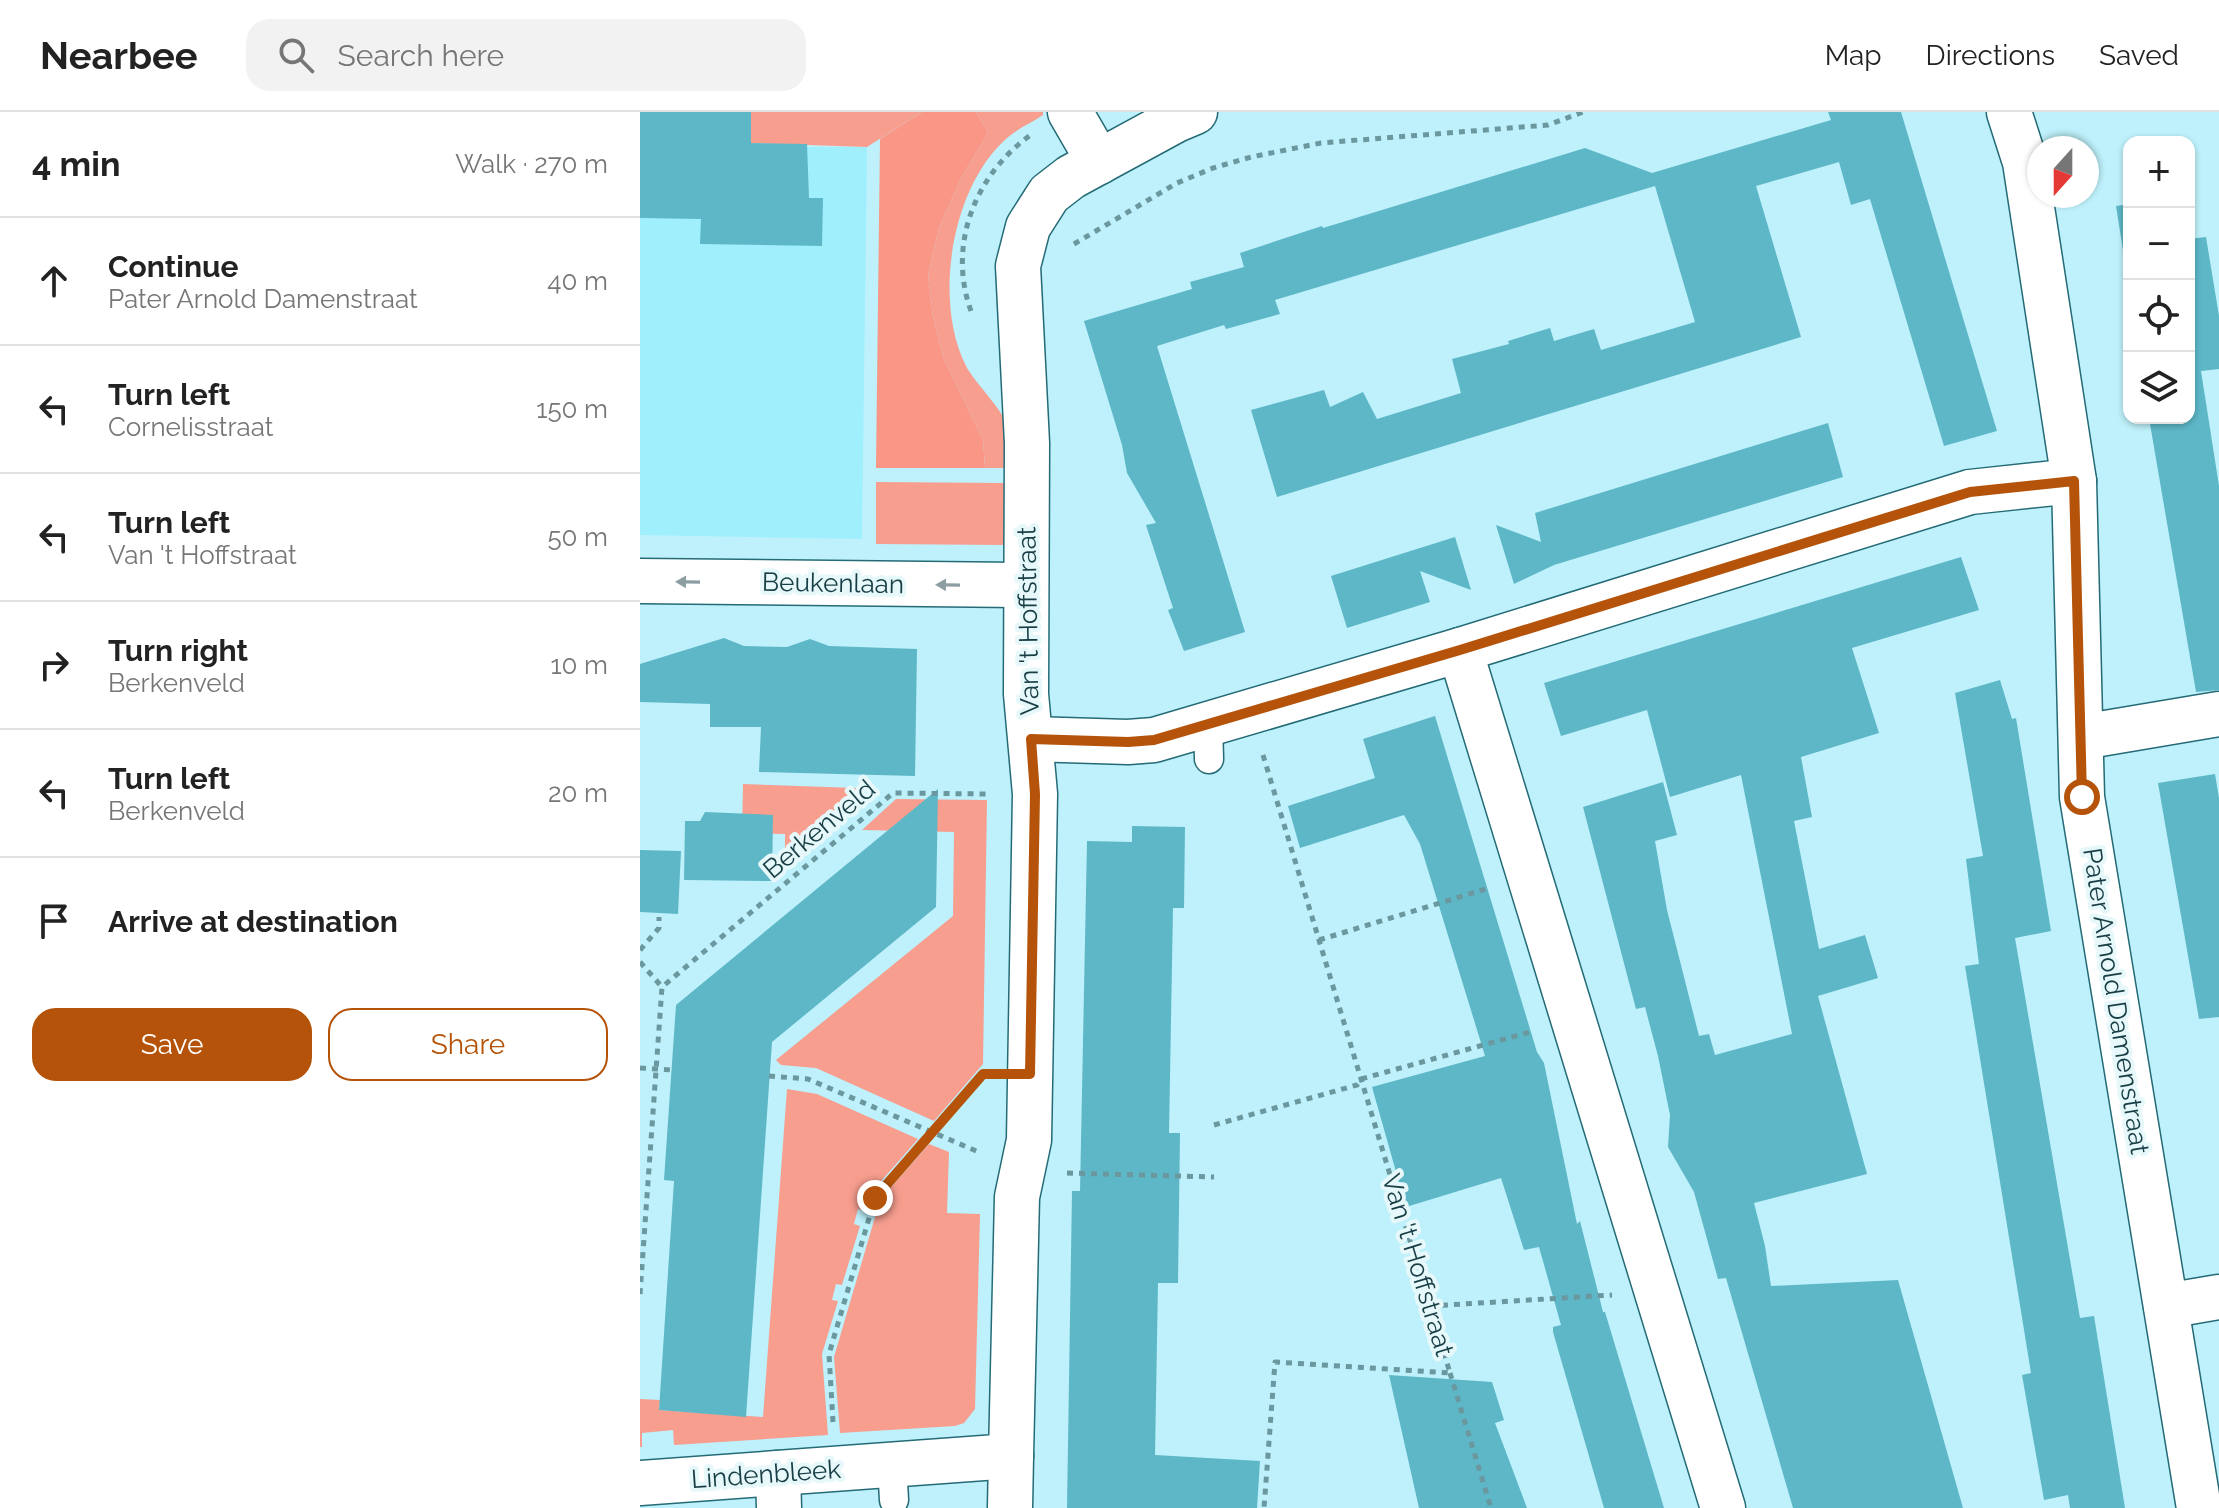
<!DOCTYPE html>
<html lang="en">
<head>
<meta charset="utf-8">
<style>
  :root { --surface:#fff; --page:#f2f2f2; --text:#222; --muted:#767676; --line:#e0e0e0; --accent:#b45309 }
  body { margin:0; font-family:Raleway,sans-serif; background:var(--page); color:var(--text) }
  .controls { position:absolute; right:24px; top:24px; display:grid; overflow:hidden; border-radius:16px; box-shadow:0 2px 6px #0004 }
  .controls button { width:72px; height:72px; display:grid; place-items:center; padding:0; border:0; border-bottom:2px solid var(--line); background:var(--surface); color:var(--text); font:40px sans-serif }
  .compass { position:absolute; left:1387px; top:24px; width:72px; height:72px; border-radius:50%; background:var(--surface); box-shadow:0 2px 6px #0004; rotate:201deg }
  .stop { position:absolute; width:24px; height:24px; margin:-18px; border:6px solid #b45309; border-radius:50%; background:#fff }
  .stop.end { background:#b45309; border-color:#fff; box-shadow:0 2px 8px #0008 }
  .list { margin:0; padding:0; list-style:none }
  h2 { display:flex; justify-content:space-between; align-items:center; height:104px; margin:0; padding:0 32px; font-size:34px }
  h2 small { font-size:26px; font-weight:400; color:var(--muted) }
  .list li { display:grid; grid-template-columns:52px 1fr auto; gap:24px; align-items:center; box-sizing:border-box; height:128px; padding:0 32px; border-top:2px solid var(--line) }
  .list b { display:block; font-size:30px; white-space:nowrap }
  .list p { margin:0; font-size:26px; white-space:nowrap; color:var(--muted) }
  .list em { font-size:26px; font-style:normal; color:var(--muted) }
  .actions { display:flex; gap:16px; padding:24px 32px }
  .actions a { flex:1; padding:18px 0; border:2px solid var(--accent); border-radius:24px; text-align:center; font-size:28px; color:var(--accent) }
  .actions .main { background:var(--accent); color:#fff }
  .icon { flex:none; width:44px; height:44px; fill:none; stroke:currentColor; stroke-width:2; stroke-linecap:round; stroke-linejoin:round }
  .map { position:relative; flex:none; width:1579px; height:1396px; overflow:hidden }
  header { display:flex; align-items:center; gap:48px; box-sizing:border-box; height:112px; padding:0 40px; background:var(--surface); border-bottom:2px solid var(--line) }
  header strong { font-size:38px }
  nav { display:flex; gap:44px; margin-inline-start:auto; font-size:28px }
  .search { width:560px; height:72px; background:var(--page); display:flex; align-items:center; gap:20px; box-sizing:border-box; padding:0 28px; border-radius:24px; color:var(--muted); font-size:30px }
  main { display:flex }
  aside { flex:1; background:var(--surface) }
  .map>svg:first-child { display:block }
  .built { fill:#a0effd }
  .green { fill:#f79e8f }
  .forest { fill:#f99685 }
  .building { fill:#5db7c7 }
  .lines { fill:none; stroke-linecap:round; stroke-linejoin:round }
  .lane-casing { stroke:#246b76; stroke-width:31 }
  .street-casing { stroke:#246b76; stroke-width:47 }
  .secondary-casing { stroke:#246b76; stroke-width:47 }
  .path { stroke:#6b979f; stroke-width:5; stroke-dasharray:6 6; stroke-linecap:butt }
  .lane { stroke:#fff; stroke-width:28 }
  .street { stroke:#fff; stroke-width:44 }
  .secondary { stroke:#fff; stroke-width:44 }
  .oneway { fill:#8c9ea2 }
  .route { stroke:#b45309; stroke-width:10 }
  .labels { text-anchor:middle; stroke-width:8; stroke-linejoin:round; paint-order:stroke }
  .street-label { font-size:26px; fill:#183e45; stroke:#e7f8fb }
</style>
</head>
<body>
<header>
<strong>Nearbee</strong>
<div class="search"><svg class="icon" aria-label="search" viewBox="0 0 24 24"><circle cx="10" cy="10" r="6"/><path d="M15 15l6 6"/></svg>Search here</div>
<nav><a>Map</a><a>Directions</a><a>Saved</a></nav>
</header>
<main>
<aside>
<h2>4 min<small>Walk · 270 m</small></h2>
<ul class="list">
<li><svg class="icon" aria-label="ahead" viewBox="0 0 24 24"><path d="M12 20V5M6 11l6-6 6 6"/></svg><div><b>Continue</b><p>Pater Arnold Damenstraat</p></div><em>40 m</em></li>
<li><svg class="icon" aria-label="left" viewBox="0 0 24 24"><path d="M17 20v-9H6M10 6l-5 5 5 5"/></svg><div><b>Turn left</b><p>Cornelisstraat</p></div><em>150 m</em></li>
<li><svg class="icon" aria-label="left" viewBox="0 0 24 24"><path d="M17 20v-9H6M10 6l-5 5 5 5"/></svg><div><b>Turn left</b><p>Van 't Hoffstraat</p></div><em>50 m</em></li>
<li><svg class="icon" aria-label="right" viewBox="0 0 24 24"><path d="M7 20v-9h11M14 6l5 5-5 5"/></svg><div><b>Turn right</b><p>Berkenveld</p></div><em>10 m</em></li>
<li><svg class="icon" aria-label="left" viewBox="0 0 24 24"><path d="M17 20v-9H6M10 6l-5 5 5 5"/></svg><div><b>Turn left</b><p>Berkenveld</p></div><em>20 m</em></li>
<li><svg class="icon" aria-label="arrive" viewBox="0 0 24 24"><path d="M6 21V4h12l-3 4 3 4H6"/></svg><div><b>Arrive at destination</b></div></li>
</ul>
<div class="actions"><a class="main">Save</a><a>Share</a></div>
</aside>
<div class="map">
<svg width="1579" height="1396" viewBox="0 0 1579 1396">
  <rect width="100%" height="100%" fill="#bef1fb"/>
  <!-- built -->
  <polygon class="built" points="0,0 167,32 168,35 227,35 222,427 0,423"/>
  <!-- green -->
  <g class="green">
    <polygon points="111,0 282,0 227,35 111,31"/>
    <path d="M336,0H403V3C391,11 377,17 367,26C311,75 293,189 326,254C334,270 365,300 367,314C370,327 367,343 367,356H345L343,328L304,247L293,205L288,163L299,116L321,66L348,21Z"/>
    <polygon points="236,370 366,371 366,433 236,432"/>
    <polygon points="103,672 216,676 215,694 145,754 145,722 102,721"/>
    <polygon points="256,687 347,688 343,952 294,1009 176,956 141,953 136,948 313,804 314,720 222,718"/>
    <polygon points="147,977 177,982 278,1027 229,1083 225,1099 218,1097 214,1112 220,1114 202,1173 196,1172 192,1188 198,1189 182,1242 188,1323 34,1333 33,1318 2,1321 2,1335 0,1335 0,1287 20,1288 19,1298 123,1305"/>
    <polygon points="289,1032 309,1040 307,1101 340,1102 335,1297 324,1311 315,1314 200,1321 194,1245 240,1088"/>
  </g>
  <!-- forest -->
  <polygon class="forest" points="282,0 336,0 348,21 321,66 299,116 288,163 293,205 304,247 343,328 345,356 236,356 240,27"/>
  <!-- building -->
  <g class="building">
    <polygon points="0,0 111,0 111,31 167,32 169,86 183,86 182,134 60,132 61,107 0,106"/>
    <polygon points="1188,0 1261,0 1357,319 1304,334 1230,87 1211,93 1199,50 1116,74 1161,225 637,385 611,298 684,278 690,295 723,280 737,307 821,281 812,247 869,232 868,229 910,216 914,229 954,217 961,238 1055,210 1015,74 635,188 640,202 586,217 584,213 517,234 605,520 544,539 528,498 533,496 506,413 516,411 487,361 482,333 444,209 552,177 550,170 604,155 600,141 682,114 683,116 945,36 1012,61 1191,8"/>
    <polygon points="1489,92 1489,176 1476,94"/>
    <polygon points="1566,125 1579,204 1579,257 1561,259 1579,374 1579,578 1556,580 1509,306 1549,306 1549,127"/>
    <polygon points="1188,311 1203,365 914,453 874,472 856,413 901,430 895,401"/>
    <polygon points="815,425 831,478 780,459 790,490 707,516 691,464"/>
    <polygon points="1321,445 1339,498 1212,536 1239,621 1161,645 1172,705 1154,709 1179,837 1225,823 1238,866 1178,884 1227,1062 1114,1091 1125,1134 1131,1174 1258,1168 1323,1396 1153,1396 1086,1166 1078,1167 1054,1080 1028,1035 1030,1003 1018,944 1005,895 996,897 943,695 1023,670 1037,723 1015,729 1027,798 1059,924 1069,922 1075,943 1152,922 1101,663 1030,685 1007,598 921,624 904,571"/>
    <polygon points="84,526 104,534 147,535 170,527 189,534 277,537 275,664 119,660 121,615 70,615 70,592 0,590 0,552"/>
    <polygon points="1360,568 1372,607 1376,606 1411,819 1375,826 1440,1206 1454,1204 1485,1396 1430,1396 1428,1383 1404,1388 1382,1263 1391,1261 1325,854 1339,852 1326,747 1343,744 1315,581"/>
    <polygon points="795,604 897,940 904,951 937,1112 940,1109 963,1200 965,1200 1024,1396 964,1396 913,1220 913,1215 921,1213 899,1135 884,1138 861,1066 766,1095 732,975 845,944 780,732 764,703 660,736 648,694 735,666 723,627"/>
    <polygon points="1575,662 1579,686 1579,905 1559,907 1518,671"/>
    <polygon points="298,677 296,795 132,930 106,1305 19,1298 34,1069 24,1068 36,893"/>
    <polygon points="65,700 133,703 132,769 44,768 45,709 60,709"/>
    <polygon points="492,714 545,715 544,796 533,796 529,1021 540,1021 538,1171 518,1171 515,1343 620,1349 617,1396 427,1396 432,1079 440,1079 447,729 492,730"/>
    <polygon points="0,738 41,739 38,802 0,800"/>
    <polygon points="749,1263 852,1270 864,1308 855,1311 887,1396 779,1396"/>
  </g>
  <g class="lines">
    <!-- lane casing -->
    <g class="lane-casing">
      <g id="lane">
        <polyline points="568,611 569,647"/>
        <polyline points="252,1353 254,1388"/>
      </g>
    </g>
    <!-- street casing -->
    <g class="street-casing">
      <g id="street">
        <polyline points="430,0 459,50"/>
        <polyline points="1369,0 1385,50 1434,369 1442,685 1559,1396"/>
        <polyline points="0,469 386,473"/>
        <polyline points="820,538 1083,1396"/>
        <polyline points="1442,625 1579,602"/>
        <polyline points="391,627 488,630 514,628 820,538 1330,380 1434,369"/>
        <polyline points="1526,1194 1579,1185"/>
        <polyline points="138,1361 139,1396"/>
        <polyline points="370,1396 371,1344"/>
      </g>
    </g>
    <!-- secondary casing -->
    <g class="secondary-casing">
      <polyline id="secondary" points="0,1371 371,1344 377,1085 389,1028 395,682 386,582 387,331 378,154 388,115 409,82 431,65 536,8 555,0"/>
    </g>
    <!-- path -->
    <g class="path">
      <polyline points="434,132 537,71 573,56 611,45 681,31 908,13 943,0"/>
      <path d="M331,199C307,133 335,62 392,22"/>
      <polyline points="623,643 810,1261 635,1250 624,1396"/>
      <polyline points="679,828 846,777"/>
      <polyline points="0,838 19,816 19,805"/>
      <polyline points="0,850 22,875"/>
      <polyline points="0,956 32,958"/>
      <polyline points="129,964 168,967 341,1041"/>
      <polyline points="574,1013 717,973 721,967 890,920"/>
      <polyline points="427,1061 574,1065"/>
      <polyline points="0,1182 22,875 253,681 350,682"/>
      <polyline points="790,1194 972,1183"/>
      <polyline points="810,1261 851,1396"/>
      <polyline points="193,1310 189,1242 235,1086 342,963"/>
    </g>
    <!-- lane -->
    <use href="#lane" class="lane"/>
    <!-- street -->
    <use href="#street" class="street"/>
    <!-- secondary -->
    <use href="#secondary" class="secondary"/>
  </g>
  <!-- one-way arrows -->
  <defs><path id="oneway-solid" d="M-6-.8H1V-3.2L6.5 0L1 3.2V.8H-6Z" transform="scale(2)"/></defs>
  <g class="oneway">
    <use href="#oneway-solid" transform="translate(48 470) rotate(-179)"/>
    <use href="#oneway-solid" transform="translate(308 473) rotate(-179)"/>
  </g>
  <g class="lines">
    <!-- route -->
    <polyline class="route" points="235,1086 343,962 390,962 395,682 391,627 488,630 514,628 820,538 1330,380 1434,369 1442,685"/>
  </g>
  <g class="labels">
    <!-- street labels -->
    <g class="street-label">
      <text transform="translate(193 471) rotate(1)" y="9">Beukenlaan</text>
      <text transform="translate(388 509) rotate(-91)" y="9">Van 't Hoffstraat</text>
      <text transform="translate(179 717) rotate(-40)" y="9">Berkenveld</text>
      <text transform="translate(1476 889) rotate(81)" y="9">Pater Arnold Damenstraat</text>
      <text transform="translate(778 1153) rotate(73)" y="9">Van 't Hoffstraat</text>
      <text transform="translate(126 1362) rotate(-4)" y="9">Lindenbleek</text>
    </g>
  </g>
</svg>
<div class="controls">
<button>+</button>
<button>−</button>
<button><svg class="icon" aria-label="locate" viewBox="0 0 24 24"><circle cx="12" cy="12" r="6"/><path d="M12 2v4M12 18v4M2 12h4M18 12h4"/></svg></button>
<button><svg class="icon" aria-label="layers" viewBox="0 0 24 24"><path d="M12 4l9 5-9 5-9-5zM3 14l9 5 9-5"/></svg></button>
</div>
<svg class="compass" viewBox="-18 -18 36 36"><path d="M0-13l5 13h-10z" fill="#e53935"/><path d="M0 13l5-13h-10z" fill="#767676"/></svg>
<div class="stop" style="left:1442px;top:685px"></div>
<div class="stop end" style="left:235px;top:1086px"></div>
</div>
</main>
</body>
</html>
